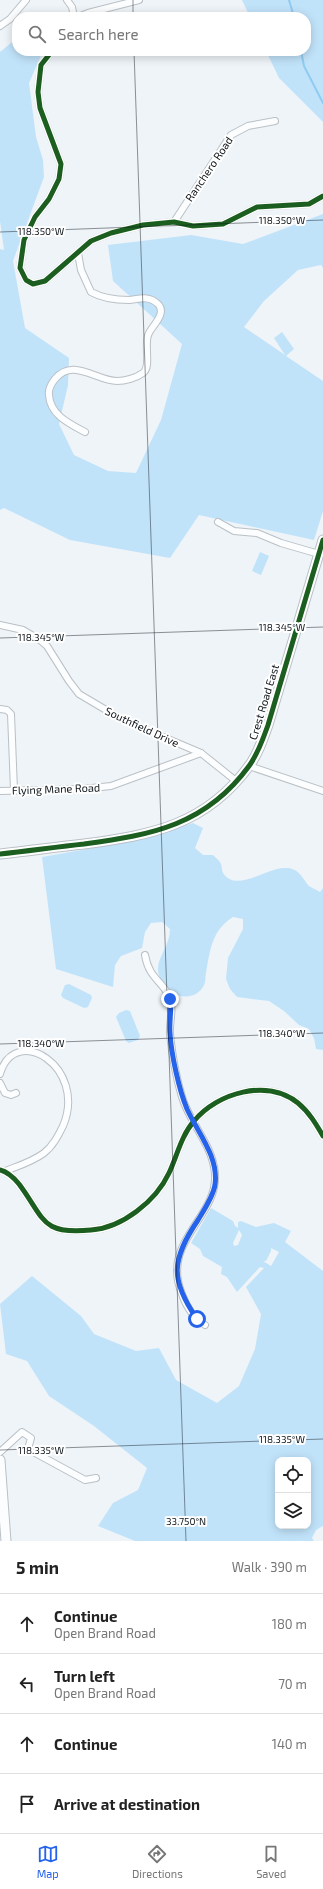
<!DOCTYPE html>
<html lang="en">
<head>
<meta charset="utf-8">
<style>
  :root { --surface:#fff; --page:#f2f2f2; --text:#222; --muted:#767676; --line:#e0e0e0; --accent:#2563eb }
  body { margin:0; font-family:"Exo 2",sans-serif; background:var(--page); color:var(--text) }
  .controls { position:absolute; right:12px; bottom:12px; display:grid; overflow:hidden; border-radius:8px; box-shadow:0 2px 10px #0003 }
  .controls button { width:36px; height:36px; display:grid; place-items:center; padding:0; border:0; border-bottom:1px solid var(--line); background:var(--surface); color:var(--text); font:20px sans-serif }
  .stop { position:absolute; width:12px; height:12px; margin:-9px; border:3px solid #2563eb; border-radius:50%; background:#fff }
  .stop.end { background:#2563eb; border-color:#fff; box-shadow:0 1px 4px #0008 }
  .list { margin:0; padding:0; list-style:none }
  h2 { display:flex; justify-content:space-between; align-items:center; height:52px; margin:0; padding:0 16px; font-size:17px }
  h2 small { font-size:13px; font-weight:400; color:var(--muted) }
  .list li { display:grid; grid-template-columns:26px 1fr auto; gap:12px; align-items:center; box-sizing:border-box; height:60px; padding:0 16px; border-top:1px solid var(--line) }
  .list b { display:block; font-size:15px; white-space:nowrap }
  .list p { margin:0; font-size:13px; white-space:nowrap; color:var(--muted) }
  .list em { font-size:13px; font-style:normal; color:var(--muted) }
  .icon { flex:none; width:22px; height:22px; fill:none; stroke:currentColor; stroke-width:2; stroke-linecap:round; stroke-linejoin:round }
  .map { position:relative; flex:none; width:323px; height:1541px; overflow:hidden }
  .search { position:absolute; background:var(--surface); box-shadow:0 2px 10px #0003; left:12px; right:12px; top:12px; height:44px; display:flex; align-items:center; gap:10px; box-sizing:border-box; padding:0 14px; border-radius:16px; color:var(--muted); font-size:15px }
  .sheet { height:292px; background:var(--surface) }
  nav { display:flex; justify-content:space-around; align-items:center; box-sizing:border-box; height:56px; border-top:1px solid var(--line); background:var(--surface); font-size:11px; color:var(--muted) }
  nav a { display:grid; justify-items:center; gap:2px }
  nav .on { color:var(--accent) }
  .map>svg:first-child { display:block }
  .green { fill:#c1e3fa; fill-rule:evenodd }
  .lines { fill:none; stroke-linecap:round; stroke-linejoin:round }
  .stream { stroke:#8fcbf2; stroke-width:2 }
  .street-casing { stroke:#bac0c5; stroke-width:8 }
  .secondary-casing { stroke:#bac0c5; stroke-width:11 }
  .street { stroke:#fcfdfe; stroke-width:6 }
  .secondary { stroke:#fcfdfe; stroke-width:9 }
  .cycleway-casing { stroke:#fff; stroke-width:8 }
  .cycleway { stroke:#1b5e20; stroke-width:5 }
  .route { stroke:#2563eb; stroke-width:5 }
  .ticks { fill:none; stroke:#0e151a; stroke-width:1; stroke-opacity:0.45 }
  .labels { text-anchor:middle; stroke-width:4; stroke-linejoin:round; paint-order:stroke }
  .street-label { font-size:11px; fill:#0e151a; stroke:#fff }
  .ticks-label { font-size:10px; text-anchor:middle; fill:#0e151a; stroke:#fff; stroke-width:4; stroke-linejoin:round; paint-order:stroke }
</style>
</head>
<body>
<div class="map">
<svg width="323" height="1541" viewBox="0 0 323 1541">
  <rect width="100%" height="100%" fill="#eef4f8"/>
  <!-- green -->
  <g class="green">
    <polygon points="242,0 323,0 323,122 279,78 266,51 306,51 306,17 250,17"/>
    <polygon points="17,38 17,51 43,51 29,83 36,137 43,160 44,177 13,261 25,328 69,358 68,385 59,424 74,455 108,471 136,473 161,420 182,344 113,281 108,245 191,235 243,244 323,214 323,268 321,265 298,270 264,301 244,327 285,355 274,338 282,332 294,349 286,356 323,381 323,511 314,540 199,515 170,558 70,540 4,508 0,510 0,249 4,250 0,221 0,52"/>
    <polygon points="260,552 269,556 261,575 252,571"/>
    <path d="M193,823L203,828L195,848L203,855H213C216,858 220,861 221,864C222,867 222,871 223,873C237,894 268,866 286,868C299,868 302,878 309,886C312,888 317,890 320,892L323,888V1050L316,1049L314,1038L309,1029L299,1025L284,1011L269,1001L237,997L230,989L226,979L228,958L243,929V919L233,917C212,930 210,950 206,973C205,976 206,982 204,985C197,1000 177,999 168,989C163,984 158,976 158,970C157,957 170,946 170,929L162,922L151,923L145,932L142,948L121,956L115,965L113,987L56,969L42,857L144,839Z"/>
    <polygon points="69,984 91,995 92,998 88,1007 84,1008 63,998 61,995 65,985"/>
    <polygon points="126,1010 130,1011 140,1036 138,1040 129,1043 126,1041 116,1017 119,1013"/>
    <path d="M211,1208L233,1221L235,1226L238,1228V1222L241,1221L256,1227L274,1223L291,1231L285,1242L323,1271V1526L316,1530L312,1538L314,1541H135L98,1526L113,1503L138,1490L147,1468L94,1426L49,1396L27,1361L6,1354L0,1304L32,1276L81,1316L94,1334L136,1351L159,1348L176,1380L217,1403L239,1386L255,1349L261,1314L246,1287L264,1268L260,1267L237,1292L227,1277L221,1274L222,1267L203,1256L200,1249L191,1243ZM239,1230L242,1235L238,1245L234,1246L233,1243ZM271,1248L279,1252L271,1266L263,1261H266L271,1251ZM278,1460H308V1526H278Z"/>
  </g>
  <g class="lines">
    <!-- stream -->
    <g class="stream">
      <polyline points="289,0 294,17"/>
      <polyline points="301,51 304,66 323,103"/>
    </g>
    <!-- street casing -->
    <g class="street-casing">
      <g id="street">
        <polyline points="67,0 72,7 74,17"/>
        <polyline points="78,17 88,13 139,0"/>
        <polyline points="0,26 10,19 26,0"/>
        <polyline points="52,51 41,65 38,92 40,108 61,164 59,179 49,199 35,217 24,240 20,268 26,280 33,284 45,281 91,241 111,233 143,225 174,222 193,226 223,224 257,207 309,204 323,196"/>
        <polyline points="174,222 231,135 248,126 275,121"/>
        <path d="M78,253L81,270L91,292C102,298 117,300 129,300C139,299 149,295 158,304C167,313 153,325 149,333C143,343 152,367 143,373C136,378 125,381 117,381C96,381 73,357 55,379C51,384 48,389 49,395C50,415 70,424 85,432"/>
        <polyline points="218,522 234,531 257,533 281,543 319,554"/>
        <polyline points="0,625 23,630 40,640 47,646 69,681 79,694 123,720 201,753 236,781"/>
        <polyline points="0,709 7,710 11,714 14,790"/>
        <polyline points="249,766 323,791"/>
        <polyline points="0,791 82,789 111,786 201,753"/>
        <path d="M145,955C149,979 162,980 170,998C174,1009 169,1023 170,1034C172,1054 176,1077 182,1097C190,1124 213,1145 215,1174C218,1218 160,1241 182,1294C186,1306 194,1318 205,1325"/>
        <path d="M0,1074C15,1022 88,1067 63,1126C58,1136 53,1146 44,1153C32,1162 18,1166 5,1171"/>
        <polyline points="0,1083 5,1093 11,1095 16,1093"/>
        <path d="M0,1170C8,1172 14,1178 19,1184C45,1219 41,1235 91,1230C122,1228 156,1201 169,1173C177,1156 181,1136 194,1121C217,1093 267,1078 298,1103C309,1112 316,1124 323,1136"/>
        <polyline points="0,1452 22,1432 31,1438 28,1449 85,1480 96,1478"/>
      </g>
    </g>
    <!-- secondary casing -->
    <g class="secondary-casing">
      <g id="secondary">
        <path d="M0,854C28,851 56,847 84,844C152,835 206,825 249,766C258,754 263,739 268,725L323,540"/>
        <polyline points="0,1460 6,1541"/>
      </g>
    </g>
    <!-- street -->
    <use href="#street" class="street"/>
    <!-- secondary -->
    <use href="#secondary" class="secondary"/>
    <!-- cycleway casing -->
    <g class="cycleway-casing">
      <g id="cycleway">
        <polyline points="52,51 41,65 38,92 40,108 61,164 59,179 49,199 35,217 24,240 20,268 26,280 33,284 45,281 91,241 111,233 143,225 174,222 193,226 223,224 257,207 309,204 323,196"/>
        <path d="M0,854C28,851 56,847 84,844C152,835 206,825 249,766C258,754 263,739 268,725L323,540"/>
        <path d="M0,1170C8,1172 14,1178 19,1184C45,1219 41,1235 91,1230C122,1228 156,1201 169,1173C177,1156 181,1136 194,1121C217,1093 267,1078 298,1103C309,1112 316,1124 323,1136"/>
      </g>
    </g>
    <!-- cycleway -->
    <use href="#cycleway" class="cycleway"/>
  </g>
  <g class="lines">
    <!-- route -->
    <path class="route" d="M170,999C172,1010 169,1021 170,1033C171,1053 179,1090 187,1109C198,1133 219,1157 215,1185C213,1197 204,1210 198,1220C171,1260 170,1280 197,1319"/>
  </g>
  <!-- ticks -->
  <path class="ticks" d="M133,0V17M134,51L186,1541M0,232L323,220M0,638L323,627M0,1044L323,1033M0,1450L323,1439"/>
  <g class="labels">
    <!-- street labels -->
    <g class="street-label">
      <text transform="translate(209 169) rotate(-56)" y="4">Ranchero Road</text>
      <text transform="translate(264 702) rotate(-73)" y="4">Crest Road East</text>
      <text transform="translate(142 727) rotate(25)" y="4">Southfield Drive</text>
      <text transform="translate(56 789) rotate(-2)" y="4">Flying Mane Road</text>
    </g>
  </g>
  <g class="ticks-label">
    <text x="282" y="224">118.350°W</text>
    <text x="41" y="235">118.350°W</text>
    <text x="282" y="631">118.345°W</text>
    <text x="41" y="641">118.345°W</text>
    <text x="282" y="1037">118.340°W</text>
    <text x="41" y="1047">118.340°W</text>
    <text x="282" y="1443">118.335°W</text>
    <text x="41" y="1454">118.335°W</text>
    <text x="186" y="1525">33.750°N</text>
  </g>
</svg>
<div class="controls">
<button><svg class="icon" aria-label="locate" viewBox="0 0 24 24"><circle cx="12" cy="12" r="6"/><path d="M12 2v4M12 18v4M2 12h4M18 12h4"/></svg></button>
<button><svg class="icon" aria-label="layers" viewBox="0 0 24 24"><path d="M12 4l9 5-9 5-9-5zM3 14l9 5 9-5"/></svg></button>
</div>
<div class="stop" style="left:197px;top:1319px"></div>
<div class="stop end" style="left:170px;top:999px"></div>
<div class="search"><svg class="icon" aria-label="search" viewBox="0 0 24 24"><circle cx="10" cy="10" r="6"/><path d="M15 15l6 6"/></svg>Search here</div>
</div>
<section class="sheet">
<h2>5 min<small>Walk · 390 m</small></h2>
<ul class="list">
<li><svg class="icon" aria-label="ahead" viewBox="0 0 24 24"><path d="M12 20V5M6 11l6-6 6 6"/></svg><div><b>Continue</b><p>Open Brand Road</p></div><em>180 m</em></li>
<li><svg class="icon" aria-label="left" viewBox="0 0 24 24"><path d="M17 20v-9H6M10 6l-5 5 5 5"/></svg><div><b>Turn left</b><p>Open Brand Road</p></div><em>70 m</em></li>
<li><svg class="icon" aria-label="ahead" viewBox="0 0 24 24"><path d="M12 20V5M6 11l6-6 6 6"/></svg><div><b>Continue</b></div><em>140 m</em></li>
<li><svg class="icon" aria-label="arrive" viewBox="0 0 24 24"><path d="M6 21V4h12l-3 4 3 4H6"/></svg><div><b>Arrive at destination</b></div></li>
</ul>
</section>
<nav>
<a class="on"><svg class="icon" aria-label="map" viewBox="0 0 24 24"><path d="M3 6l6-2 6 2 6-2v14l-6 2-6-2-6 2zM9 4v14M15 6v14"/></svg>Map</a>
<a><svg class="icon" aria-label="directions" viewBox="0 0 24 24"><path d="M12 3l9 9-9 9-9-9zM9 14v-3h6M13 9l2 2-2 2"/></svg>Directions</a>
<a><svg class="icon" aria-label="saved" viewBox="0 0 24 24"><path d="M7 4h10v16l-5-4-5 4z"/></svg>Saved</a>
</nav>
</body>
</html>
